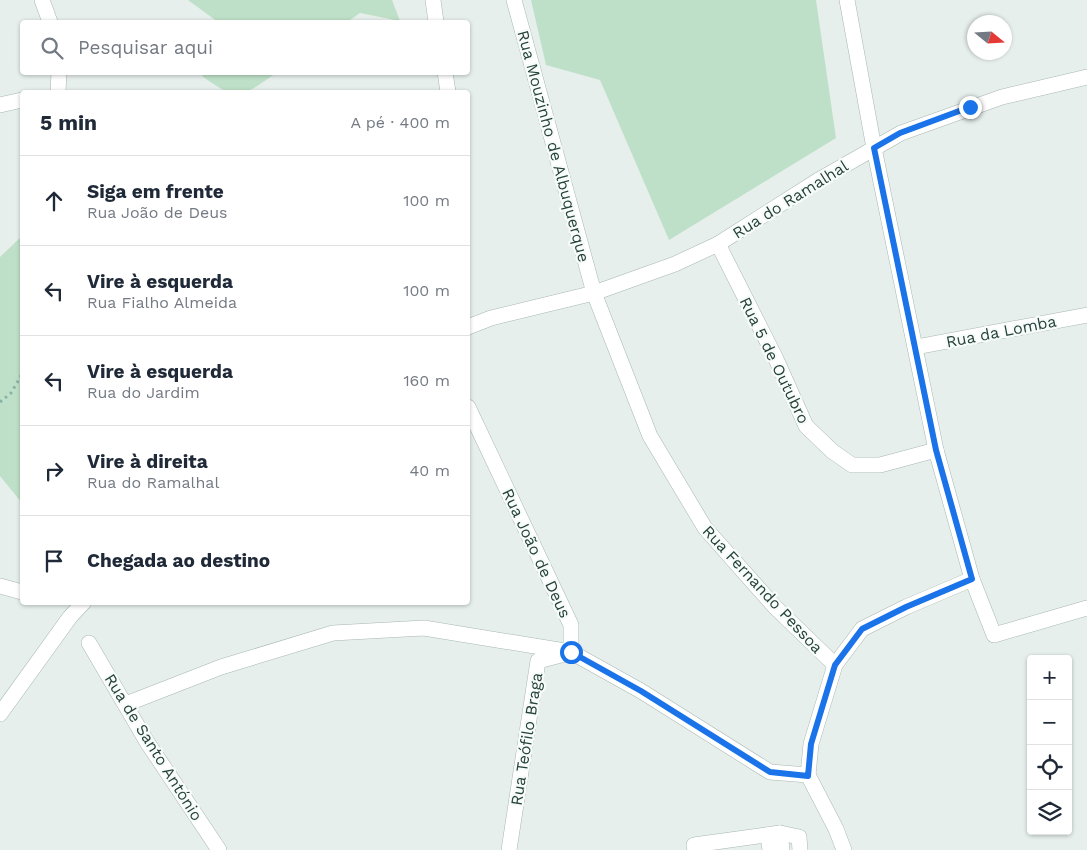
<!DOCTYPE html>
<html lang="pt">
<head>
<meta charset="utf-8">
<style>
  :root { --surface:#fff; --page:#f6f6f7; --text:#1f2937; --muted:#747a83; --line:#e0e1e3 }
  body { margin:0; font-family:"Work Sans",sans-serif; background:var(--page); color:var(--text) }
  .controls { position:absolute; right:15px; bottom:15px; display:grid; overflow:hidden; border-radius:5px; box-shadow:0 1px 4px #0004 }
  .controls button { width:45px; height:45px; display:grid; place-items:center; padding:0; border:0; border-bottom:1px solid var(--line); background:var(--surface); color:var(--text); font:25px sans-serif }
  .compass { position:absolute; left:967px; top:15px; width:45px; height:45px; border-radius:50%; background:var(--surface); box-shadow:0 1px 4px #0004; rotate:108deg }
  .stop { position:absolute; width:15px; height:15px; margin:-11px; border:4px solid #1a73e8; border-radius:50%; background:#fff }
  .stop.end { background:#1a73e8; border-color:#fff; box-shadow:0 1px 5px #0008 }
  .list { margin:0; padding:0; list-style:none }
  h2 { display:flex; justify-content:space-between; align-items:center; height:65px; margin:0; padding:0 20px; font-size:21px }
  h2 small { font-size:16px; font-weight:400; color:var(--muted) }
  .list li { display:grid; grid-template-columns:32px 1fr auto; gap:15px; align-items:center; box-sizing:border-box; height:90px; padding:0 20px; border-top:1px solid var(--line) }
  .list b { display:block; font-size:19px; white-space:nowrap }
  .list p { margin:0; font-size:16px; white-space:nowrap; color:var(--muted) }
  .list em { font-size:16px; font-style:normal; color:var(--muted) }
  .icon { flex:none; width:28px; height:28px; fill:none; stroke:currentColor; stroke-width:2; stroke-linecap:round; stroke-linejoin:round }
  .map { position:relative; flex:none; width:1087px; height:850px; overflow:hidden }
  .search { position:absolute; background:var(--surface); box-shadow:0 1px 4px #0004; left:20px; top:20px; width:450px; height:55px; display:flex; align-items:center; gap:12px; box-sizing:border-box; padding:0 18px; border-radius:5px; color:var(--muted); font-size:19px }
  .panel { position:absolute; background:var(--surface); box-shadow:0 1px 4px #0004; left:20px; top:90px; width:450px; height:515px; border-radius:5px }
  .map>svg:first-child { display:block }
  .green { fill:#bfe0c8 }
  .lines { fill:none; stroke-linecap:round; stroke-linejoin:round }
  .minor-casing { stroke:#a8b8b2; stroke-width:16 }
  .path { stroke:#86b3a5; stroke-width:3; stroke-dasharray:2.5 4; stroke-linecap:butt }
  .minor { stroke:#fff; stroke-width:15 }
  .route { stroke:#1a73e8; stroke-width:6 }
  .labels { text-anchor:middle; stroke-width:4.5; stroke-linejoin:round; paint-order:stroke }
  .street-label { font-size:16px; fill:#24423a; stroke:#f7fbf9 }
</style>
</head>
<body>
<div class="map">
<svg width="1087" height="850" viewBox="0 0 1087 850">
  <rect width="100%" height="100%" fill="#e6efeb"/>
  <!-- green -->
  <g class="green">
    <polygon points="188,0 392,0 400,21 360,13 347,22 218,22"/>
    <polygon points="531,0 816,0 836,138 669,240 600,80 546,65"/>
    <path d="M207,72H276V73C243,96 238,103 202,76Z"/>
    <polygon points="22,236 22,503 0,476 0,257"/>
  </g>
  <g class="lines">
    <!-- minor casing -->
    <g class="minor-casing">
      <g id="minor">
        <polyline points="42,0 50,22"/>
        <polyline points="433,0 436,22"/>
        <polyline points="514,0 594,293 650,436 705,528 775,607 835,665"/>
        <polyline points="847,0 874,148 936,450 972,579 994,635 1087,608"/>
        <polyline points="445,72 448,92"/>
        <polyline points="58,92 59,72"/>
        <polyline points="0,105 22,100"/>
        <polyline points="718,244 776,359 806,426 832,451 852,465 880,465 936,450"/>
        <polyline points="468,327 491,318 594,293 675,264 718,244 817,181 901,133 1002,97 1087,77"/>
        <polyline points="916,347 1087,315"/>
        <polyline points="468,407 571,625 571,652 641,691 770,772 808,775 836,829 844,850"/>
        <polyline points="0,586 22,592"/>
        <polyline points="89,643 147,742 219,850"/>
        <polyline points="126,704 221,667 333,633 424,628 571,652"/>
        <polyline points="0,714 70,617 84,602"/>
        <polyline points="808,775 811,744 835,665 862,629 906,607 972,579"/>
        <polyline points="780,833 782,850"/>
        <polyline points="768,835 770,850"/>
        <polyline points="509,850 538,661 565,654"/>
        <polyline points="695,850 694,845 780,833 799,837 800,850"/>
      </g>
    </g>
    <!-- path -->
    <polyline class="path" points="0,402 11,393 22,374"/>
    <!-- minor -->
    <use href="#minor" class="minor"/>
  </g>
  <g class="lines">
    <!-- route -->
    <polyline class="route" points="571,652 641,691 770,772 808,776 811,744 835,665 862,629 906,607 972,579 936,450 874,148 900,133 970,107"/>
  </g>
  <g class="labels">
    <!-- street labels -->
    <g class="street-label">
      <text transform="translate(554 146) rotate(75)" y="6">Rua Mouzinho de Albuquerque</text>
      <text transform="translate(790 199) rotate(-32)" y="6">Rua do Ramalhal</text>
      <text transform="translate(1001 331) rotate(-11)" y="6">Rua da Lomba</text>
      <text transform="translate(775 360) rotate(64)" y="6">Rua 5 de Outubro</text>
      <text transform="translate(537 553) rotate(65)" y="6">Rua João de Deus</text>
      <text transform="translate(763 589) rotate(47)" y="6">Rua Fernando Pessoa</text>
      <text transform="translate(526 739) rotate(-81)" y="6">Rua Teófilo Braga</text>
      <text transform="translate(154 747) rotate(58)" y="6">Rua de Santo António</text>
    </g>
  </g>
</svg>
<div class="controls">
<button>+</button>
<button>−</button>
<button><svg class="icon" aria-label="locate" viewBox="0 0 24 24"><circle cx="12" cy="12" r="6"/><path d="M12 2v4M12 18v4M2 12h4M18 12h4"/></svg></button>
<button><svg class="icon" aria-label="layers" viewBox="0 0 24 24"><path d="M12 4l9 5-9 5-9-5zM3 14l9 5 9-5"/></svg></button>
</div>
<svg class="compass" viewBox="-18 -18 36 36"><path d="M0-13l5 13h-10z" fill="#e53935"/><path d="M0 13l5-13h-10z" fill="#747a83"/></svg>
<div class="stop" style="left:571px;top:652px"></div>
<div class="stop end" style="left:970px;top:107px"></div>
<div class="search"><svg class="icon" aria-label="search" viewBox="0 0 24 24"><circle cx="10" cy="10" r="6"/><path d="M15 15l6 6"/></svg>Pesquisar aqui</div>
<section class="panel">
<h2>5 min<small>A pé · 400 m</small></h2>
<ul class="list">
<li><svg class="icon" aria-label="ahead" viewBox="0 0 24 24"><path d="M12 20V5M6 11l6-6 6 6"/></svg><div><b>Siga em frente</b><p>Rua João de Deus</p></div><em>100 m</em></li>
<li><svg class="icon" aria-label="left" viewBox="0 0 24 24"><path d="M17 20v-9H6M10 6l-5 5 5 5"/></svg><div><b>Vire à esquerda</b><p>Rua Fialho Almeida</p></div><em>100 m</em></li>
<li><svg class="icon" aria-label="left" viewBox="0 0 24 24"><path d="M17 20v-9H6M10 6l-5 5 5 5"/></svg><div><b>Vire à esquerda</b><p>Rua do Jardim</p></div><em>160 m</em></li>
<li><svg class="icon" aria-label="right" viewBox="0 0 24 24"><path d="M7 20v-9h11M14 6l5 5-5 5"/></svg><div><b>Vire à direita</b><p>Rua do Ramalhal</p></div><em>40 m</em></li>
<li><svg class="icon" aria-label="arrive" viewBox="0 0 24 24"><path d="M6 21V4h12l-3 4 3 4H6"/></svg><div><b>Chegada ao destino</b></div></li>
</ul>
</section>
</div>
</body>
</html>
